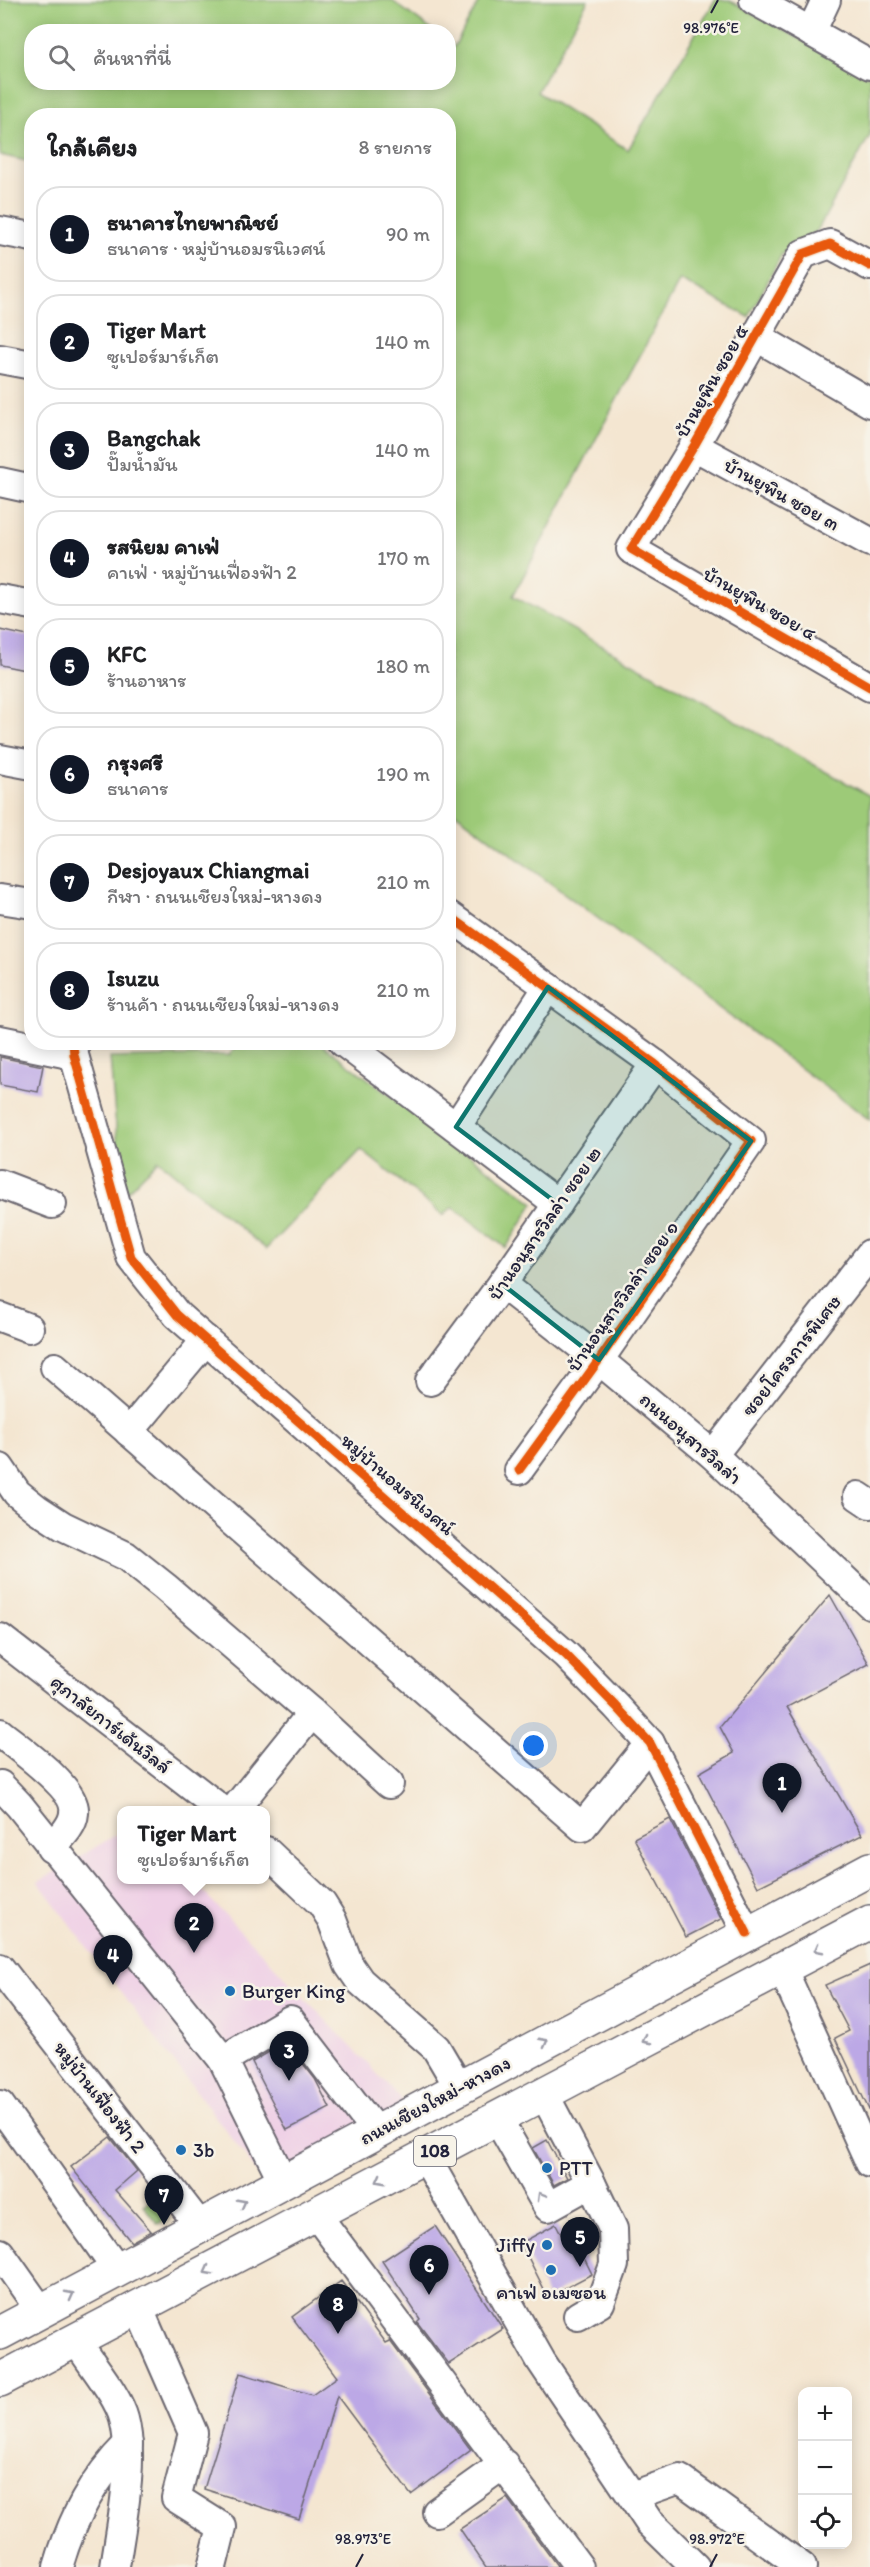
<!DOCTYPE html>
<html lang="th">
<head>
<meta charset="utf-8">
<style>
  :root { --surface:#fff; --page:#f6f6f6; --text:#202124; --muted:#757577; --line:#e0e0e0; --accent:#111827 }
  body { margin:0; font-family:Itim,"Playpen Sans Thai",sans-serif; background:var(--page); color:var(--text) }
  .controls { position:absolute; right:18px; bottom:18px; display:grid; overflow:hidden; border-radius:12px; box-shadow:0 3px 15px #0003 }
  .controls button { width:54px; height:54px; display:grid; place-items:center; padding:0; border:0; border-bottom:2px solid var(--line); background:var(--surface); color:var(--text); font:30px sans-serif }
  .you { position:absolute; left:534px; top:1746px; width:21px; height:21px; margin:-15px; border:4px solid #fff; border-radius:50%; background:#1a73e8; box-shadow:0 0 0 9px #1a73e833 }
  .badge { display:grid; place-items:center; width:39px; height:39px; border-radius:50%; background:var(--accent); color:#fff; font-size:20px; font-weight:700 }
  .pin { position:absolute; translate:-50% -50px; filter:drop-shadow(0 2px 3px #0008) }
  .pin::after { content:''; position:absolute; top:32px; width:21px; height:18px; background:inherit; clip-path:polygon(0 0,100% 0,50% 100%) }
  .popup { position:absolute; left:117px; top:1806px; width:153px; height:78px; box-sizing:border-box; display:grid; place-content:center; border-radius:12px; background:var(--surface); filter:drop-shadow(0 2px 4px #0005); font-size:20px; white-space:nowrap; color:var(--muted) }
  .popup b { font-size:22px; color:var(--text) }
  .popup::after { content:''; position:absolute; left:50%; top:100%; margin-left:-12px; border:12px solid transparent; border-top-color:var(--surface) }
  .list { margin:0; padding:0; list-style:none }
  h2 { display:flex; justify-content:space-between; align-items:center; height:78px; margin:0; padding:0 24px; font-size:26px }
  h2 small { font-size:20px; font-weight:400; color:var(--muted) }
  .list li { display:grid; grid-template-columns:39px 1fr auto; gap:18px; align-items:center; box-sizing:border-box; height:96px; margin:0 12px 12px; padding:0 12px; border:2px solid var(--line); border-radius:24px }
  .list b { display:block; font-size:22px; white-space:nowrap }
  .list p { margin:0; font-size:20px; white-space:nowrap; color:var(--muted) }
  .list em { font-size:20px; font-style:normal; color:var(--muted) }
  .icon { flex:none; width:33px; height:33px; fill:none; stroke:currentColor; stroke-width:2; stroke-linecap:round; stroke-linejoin:round }
  .map { position:relative; flex:none; width:870px; height:2567px; overflow:hidden }
  .search { position:absolute; background:var(--surface); box-shadow:0 3px 15px #0003; left:24px; top:24px; width:432px; height:66px; display:flex; align-items:center; gap:15px; box-sizing:border-box; padding:0 21px; border-radius:24px; color:var(--muted); font-size:22px }
  .panel { position:absolute; background:var(--surface); box-shadow:0 3px 15px #0003; left:24px; top:108px; width:432px; height:942px; border-radius:24px }
  .map>svg:first-child { display:block }
  .built { fill:#efd0e6 }
  .green { fill:#9dca78; stroke:#60765a; stroke-width:1.5 }
  .building { fill:#bca8e6 }
  .lines { fill:none; stroke-linecap:round; stroke-linejoin:round }
  .minor-casing { stroke:#6c6770; stroke-width:32 }
  .major-casing { stroke:#6c6770; stroke-width:36 }
  .minor { stroke:#fff; stroke-width:28 }
  .major { stroke:#fff; stroke-width:33 }
  .cycleway-casing { stroke:#f7f3e8; stroke-width:13 }
  .cycleway { stroke:#e8590c; stroke-width:9 }
  .oneway { stroke:#9c9ca7 }
  .marked { fill:#0f766e; fill-opacity:0.2; stroke:#0f766e; stroke-width:4.5; stroke-linejoin:round }
  .ticks { fill:none; stroke:#22223b; stroke-width:2 }
  .poi-dot { fill:#1f6fb2; stroke:#f7f3e8; stroke-width:2 }
  .labels { text-anchor:middle; stroke-width:5; stroke-linejoin:round; paint-order:stroke }
  .shield { fill:#f7f3e8; stroke:#62616f; stroke-width:1.5 }
  .shield-label { font-size:18px; font-weight:bold; fill:#22223b }
  .street-label { font-size:20px; fill:#22223b; stroke:#f7f3e8 }
  .poi-label { font-size:20px; fill:#22223b; stroke:#f7f3e8; text-anchor:start }
  .ticks-label { font-size:15px; text-anchor:middle; fill:#22223b; stroke:#f7f3e8; stroke-width:5; stroke-linejoin:round; paint-order:stroke }
</style>
</head>
<body>
<div class="map">
<svg width="870" height="2567" viewBox="0 0 870 2567">
  <rect width="100%" height="100%" fill="#f7f3e8"/>
  <filter id="ink" filterUnits="userSpaceOnUse"><feTurbulence type="fractalNoise" baseFrequency=".0167" numOctaves="2"/><feDisplacementMap in="SourceGraphic" scale="12" xChannelSelector="R" yChannelSelector="G"/><feConvolveMatrix kernelMatrix="1 2 1 2 8 2 1 2 1" color-interpolation-filters="sRGB"/></filter>
  <filter id="wash" filterUnits="userSpaceOnUse"><feTurbulence type="fractalNoise" baseFrequency=".008" numOctaves="4" result="noise"/><feDisplacementMap in="SourceGraphic" scale="24" xChannelSelector="R" yChannelSelector="G"/><feGaussianBlur stdDeviation="1.35" result="paint"/><feColorMatrix in="noise" values="0 0 0 0 0 0 0 0 0 0 0 0 0 0 0 0 0 1.4 0 .05"/><feComposite in="paint" operator="in"/></filter>
  <g filter="url(#wash)">
    <rect width="100%" height="100%" fill="#f4e6d1"/>
    <!-- built -->
    <polygon class="built" points="122,1831 122,1880 192,1880 407,2105 264,2181 38,1882"/>
    <!-- green -->
    <g class="green">
      <polygon points="0,0 391,0 433,31 32,32 32,82 448,82 449,43 454,47 480,0 588,0 537,92 628,150 715,0 729,0 870,77 870,135 817,231 782,254 749,317 680,280 513,596 870,796 870,1120 449,808 448,116 32,116 31,162 0,155"/>
      <polygon points="241,1043 320,1043 534,1203 506,1248 453,1207 443,1215 361,1150 266,1249 158,1160 122,1197 110,1058 229,1055"/>
      <polygon points="153,2200 167,2218 158,2224 143,2205"/>
    </g>
    <g id="blocks">
      <!-- building -->
      <g class="building">
        <polygon points="0,630 32,637 25,670 0,665"/>
        <polygon points="0,1057 43,1066 38,1092 0,1085"/>
        <polygon points="830,1595 869,1664 787,1707 862,1835 758,1887 699,1773 734,1753 720,1727"/>
        <polygon points="670,1819 721,1919 686,1937 634,1838"/>
        <polygon points="870,1965 870,2112 835,2038 849,2031 825,1985"/>
        <polygon points="286,2042 315,2079 330,2108 287,2130 252,2062"/>
        <polygon points="110,2137 137,2171 115,2190 151,2231 131,2242 71,2167"/>
        <polygon points="547,2140 567,2178 554,2185 533,2148"/>
        <polygon points="556,2224 575,2260 583,2256 592,2274 548,2297 521,2243"/>
        <polygon points="435,2226 503,2329 449,2364 417,2322 420,2319 382,2261"/>
        <polygon points="341,2281 386,2343 390,2341 471,2450 411,2495 337,2396 299,2519 204,2489 240,2373 312,2395 337,2377 292,2317"/>
        <polygon points="507,2498 558,2567 486,2567 460,2529"/>
      </g>
    </g>
  </g>
  <g filter="url(#ink)">
    <use href="#blocks" fill-opacity="0" stroke="#6c6770" stroke-width="1.5"/>
    <g class="lines">
      <!-- minor casing -->
      <g class="minor-casing">
        <g id="minor">
          <polyline points="754,0 870,65"/>
          <polyline points="811,32 826,0"/>
          <polyline points="0,231 32,237"/>
          <polyline points="870,266 830,244 803,254 694,446 631,549 870,687"/>
          <polyline points="757,337 870,403"/>
          <polyline points="0,359 32,365"/>
          <polyline points="694,446 870,542"/>
          <polyline points="0,482 32,489"/>
          <polyline points="0,599 32,605"/>
          <polyline points="0,759 32,765"/>
          <polyline points="0,899 32,904"/>
          <polyline points="448,915 655,1064 751,1141 599,1360 519,1470"/>
          <polyline points="0,1040 74,1055"/>
          <polyline points="73,1042 74,1055 131,1257 177,1315 566,1655 616,1706 650,1743 747,1933"/>
          <polyline points="343,1042 558,1204"/>
          <polyline points="456,1127 548,987"/>
          <polyline points="0,1184 52,1204"/>
          <polyline points="502,1284 599,1360 713,1455 870,1604"/>
          <polyline points="0,1317 29,1328"/>
          <polyline points="55,1367 582,1827 650,1743"/>
          <polyline points="430,1381 502,1284 655,1064"/>
          <polyline points="129,1432 206,1340"/>
          <polyline points="713,1455 870,1254"/>
          <polyline points="0,1468 17,1493 37,1509 63,1526 126,1556 165,1587 312,1713 389,1784"/>
          <polyline points="858,1496 870,1504"/>
          <polyline points="0,1638 222,1810"/>
          <path d="M0,1733C18,1748 78,1789 74,1813C73,1827 60,1838 51,1848"/>
          <polyline points="0,1785 19,1805 223,2060"/>
          <polyline points="234,1810 312,1713"/>
          <polyline points="266,1851 322,1904 332,1920 349,1965 360,1981 436,2048 459,2087"/>
          <polyline points="0,1968 200,2226"/>
          <polyline points="782,1968 870,2163"/>
          <polyline points="0,2105 117,2270"/>
          <polyline points="497,2118 548,2207 591,2183 544,2094"/>
          <polyline points="425,2156 541,2361 649,2522 695,2567"/>
          <polyline points="283,2181 223,2060 290,2020 376,2132"/>
          <polyline points="316,2214 579,2567"/>
          <polyline points="0,2253 41,2311"/>
          <polyline points="138,2307 193,2433 176,2498 222,2527 212,2567"/>
          <polyline points="578,2316 600,2303 614,2265 613,2229 591,2183"/>
          <path d="M76,2340C90,2363 118,2395 124,2419C135,2459 121,2526 115,2567"/>
          <polyline points="632,2496 680,2479 802,2567"/>
          <polyline points="437,2512 504,2464"/>
          <path d="M58,2567C72,2519 92,2480 128,2444"/>
        </g>
      </g>
      <!-- major casing -->
      <g class="major-casing">
        <g id="major">
          <polyline points="0,2333 870,1869"/>
          <polyline points="0,2380 870,1922"/>
        </g>
      </g>
      <!-- minor -->
      <use href="#minor" class="minor"/>
      <!-- major -->
      <use href="#major" class="major"/>
      <!-- cycleway casing -->
      <g class="cycleway-casing">
        <g id="cycleway">
          <polyline points="870,266 830,244 803,254 694,446 631,549 870,687"/>
          <polyline points="448,915 655,1064 751,1141 599,1360 519,1470"/>
          <polyline points="73,1042 74,1055 131,1257 177,1315 566,1655 616,1706 650,1743 747,1933"/>
        </g>
      </g>
      <!-- cycleway -->
      <use href="#cycleway" class="cycleway"/>
    </g>
    <!-- one-way arrows -->
    <defs><path id="oneway-chevron" d="M-2-3.5L2.5 0L-2 3.5" fill="none" stroke-width="1.6" stroke-linecap="round" stroke-linejoin="round" transform="scale(1.5)"/></defs>
    <g class="oneway">
      <use href="#oneway-chevron" transform="translate(818 1949) rotate(152)"/>
      <use href="#oneway-chevron" transform="translate(646 2040) rotate(152)"/>
      <use href="#oneway-chevron" transform="translate(544 2042) rotate(-28)"/>
      <use href="#oneway-chevron" transform="translate(380 2180) rotate(152)"/>
      <use href="#oneway-chevron" transform="translate(541 2196) rotate(-120)"/>
      <use href="#oneway-chevron" transform="translate(242 2203) rotate(-28)"/>
      <use href="#oneway-chevron" transform="translate(208 2271) rotate(152)"/>
      <use href="#oneway-chevron" transform="translate(70 2295) rotate(-28)"/>
    </g>
  </g>
  <!-- marked area -->
  <path class="marked" d="M548,987L751,1141L599,1360L502,1284L558,1204L456,1127Z"/>
  <!-- ticks -->
  <path class="ticks" d="M711,13L718,0M356,2567L363,2554M710,2567L717,2554"/>
  <!-- markers -->
  <g class="poi-dot">
    <circle cx="230" cy="1991" r="6"/>
    <circle cx="181" cy="2150" r="6"/>
    <circle cx="547" cy="2168" r="6"/>
    <circle cx="547" cy="2245" r="6"/>
    <circle cx="551" cy="2270" r="6"/>
  </g>
  <g class="labels">
    <!-- shield labels -->
    <rect class="shield" x="414" y="2136" width="42" height="30" rx="4.5"/>
    <g class="shield-label">
      <text x="435" y="2157">108</text>
    </g>
    <!-- street labels -->
    <g class="street-label">
      <text transform="translate(711 381) rotate(-60)" y="7">บ้านยุพิน ซอย ๕</text>
      <text transform="translate(782 494) rotate(29)" y="7">บ้านยุพิน ซอย ๓</text>
      <text transform="translate(760 603) rotate(30)" y="7">บ้านยุพิน ซอย ๔</text>
      <text transform="translate(544 1223) rotate(-55)" y="7">บ้านอนุสารวิลล่า ซอย ๒</text>
      <text transform="translate(622 1296) rotate(-55)" y="7">บ้านอนุสารวิลล่า ซอย ๑</text>
      <text transform="translate(791 1355) rotate(-52)" y="7">ซอยโครงการพิเศษ</text>
      <text transform="translate(691 1438) rotate(41)" y="7">ถนนอนุสารวิลล่า</text>
      <text transform="translate(398 1484) rotate(41)" y="7">หมู่บ้านอมรนิเวศน์</text>
      <text transform="translate(111 1724) rotate(38)" y="7">ศุภาลัยการ์เด้นวิลล์</text>
      <text transform="translate(100 2097) rotate(52)" y="7">หมู่บ้านเฟื่องฟ้า 2</text>
      <text transform="translate(435 2100) rotate(-28)" y="7">ถนนเชียงใหม่-หางดง</text>
    </g>
    <!-- poi labels -->
    <g class="poi-label">
      <text x="242" y="1998">Burger King</text>
      <text x="193" y="2157">3b</text>
      <text x="559" y="2175">PTT</text>
      <text x="535" y="2252" text-anchor="end">Jiffy</text>
      <text x="551" y="2299" text-anchor="middle">คาเฟ่ อเมซอน</text>
    </g>
  </g>
  <g class="ticks-label">
    <text x="711" y="33">98.976°E</text>
    <text x="363" y="2544">98.973°E</text>
    <text x="717" y="2544">98.972°E</text>
  </g>
</svg>
<div class="controls">
<button>+</button>
<button>−</button>
<button><svg class="icon" aria-label="locate" viewBox="0 0 24 24"><circle cx="12" cy="12" r="6"/><path d="M12 2v4M12 18v4M2 12h4M18 12h4"/></svg></button>
</div>
<div class="you"></div>
<div class="pin badge" style="left:782px;top:1813px">1</div>
<div class="pin badge" style="left:194px;top:1953px">2</div>
<div class="popup"><b>Tiger Mart</b>ซูเปอร์มาร์เก็ต</div>
<div class="pin badge" style="left:289px;top:2081px">3</div>
<div class="pin badge" style="left:113px;top:1985px">4</div>
<div class="pin badge" style="left:580px;top:2267px">5</div>
<div class="pin badge" style="left:429px;top:2295px">6</div>
<div class="pin badge" style="left:164px;top:2225px">7</div>
<div class="pin badge" style="left:338px;top:2334px">8</div>
<div class="search"><svg class="icon" aria-label="search" viewBox="0 0 24 24"><circle cx="10" cy="10" r="6"/><path d="M15 15l6 6"/></svg>ค้นหาที่นี่</div>
<section class="panel">
<h2>ใกล้เคียง<small>8 รายการ</small></h2>
<ul class="list">
<li><span class="badge">1</span><div><b>ธนาคารไทยพาณิชย์</b><p>ธนาคาร · หมู่บ้านอมรนิเวศน์</p></div><em>90 m</em></li>
<li><span class="badge">2</span><div><b>Tiger Mart</b><p>ซูเปอร์มาร์เก็ต</p></div><em>140 m</em></li>
<li><span class="badge">3</span><div><b>Bangchak</b><p>ปั๊มน้ำมัน</p></div><em>140 m</em></li>
<li><span class="badge">4</span><div><b>รสนิยม คาเฟ่</b><p>คาเฟ่ · หมู่บ้านเฟื่องฟ้า 2</p></div><em>170 m</em></li>
<li><span class="badge">5</span><div><b>KFC</b><p>ร้านอาหาร</p></div><em>180 m</em></li>
<li><span class="badge">6</span><div><b>กรุงศรี</b><p>ธนาคาร</p></div><em>190 m</em></li>
<li><span class="badge">7</span><div><b>Desjoyaux Chiangmai</b><p>กีฬา · ถนนเชียงใหม่-หางดง</p></div><em>210 m</em></li>
<li><span class="badge">8</span><div><b>Isuzu</b><p>ร้านค้า · ถนนเชียงใหม่-หางดง</p></div><em>210 m</em></li>
</ul>
</section>
</div>
</body>
</html>
